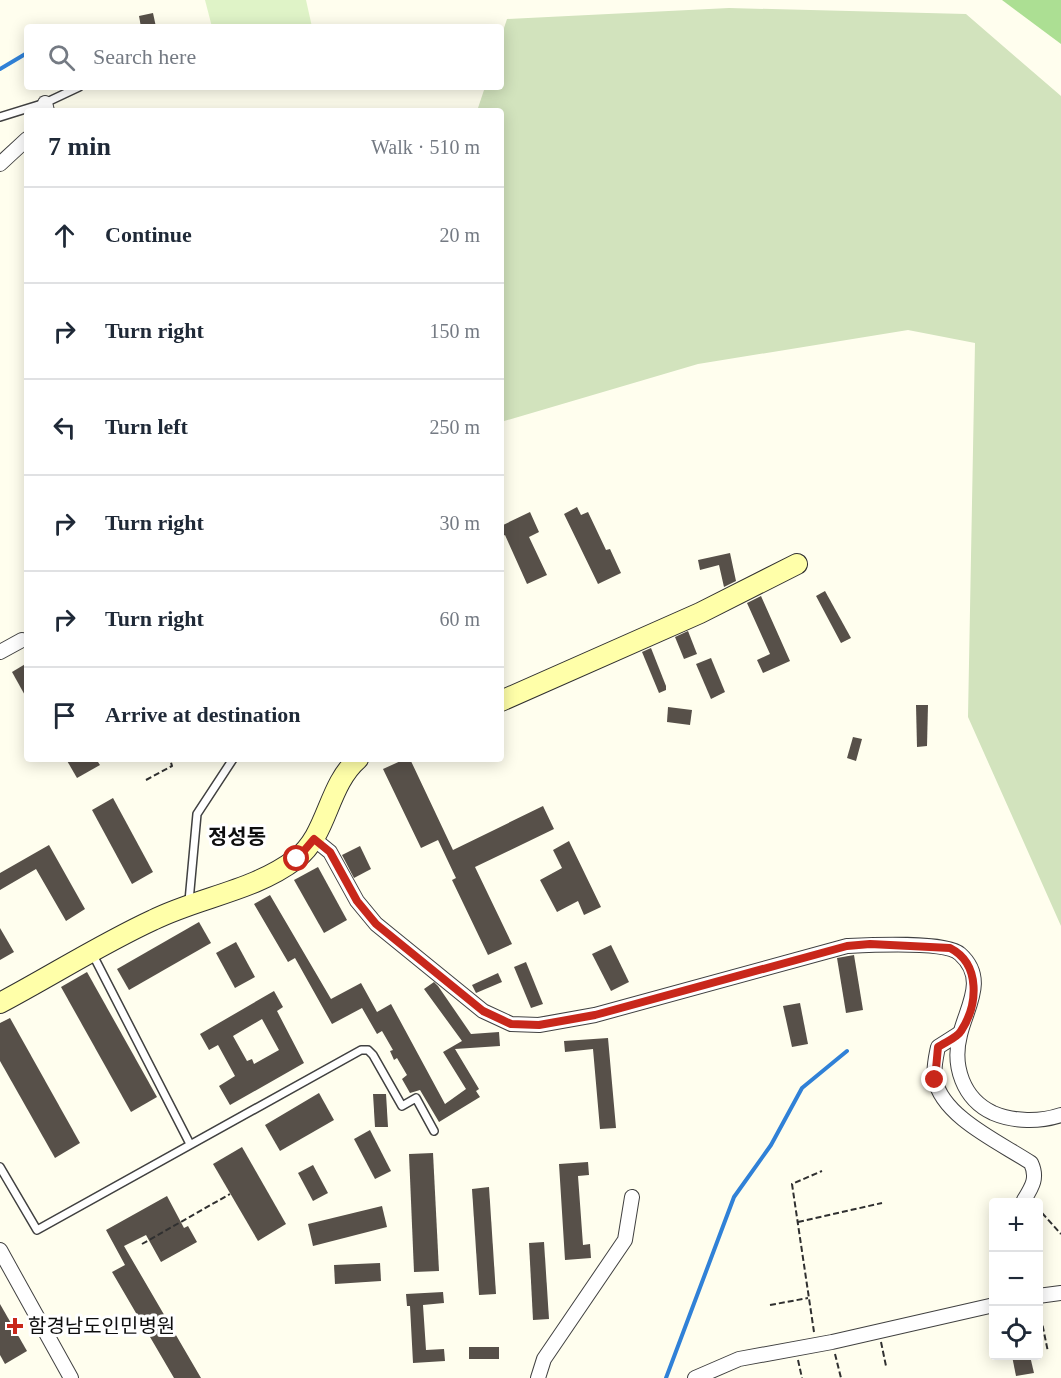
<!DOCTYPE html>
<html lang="en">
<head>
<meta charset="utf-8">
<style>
  :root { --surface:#fff; --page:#f6f6f7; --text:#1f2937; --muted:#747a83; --line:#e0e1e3 }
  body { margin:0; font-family:"Times New Roman","Noto Sans KR",serif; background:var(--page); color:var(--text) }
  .controls { position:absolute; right:18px; bottom:18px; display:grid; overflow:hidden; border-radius:6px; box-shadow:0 3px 15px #0003 }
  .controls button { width:54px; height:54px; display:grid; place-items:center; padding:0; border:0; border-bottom:2px solid var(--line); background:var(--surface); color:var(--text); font:30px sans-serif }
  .stop { position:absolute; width:18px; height:18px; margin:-14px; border:4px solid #c8271b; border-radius:50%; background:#fff }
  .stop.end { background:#c8271b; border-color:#fff; box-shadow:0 2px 6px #0008 }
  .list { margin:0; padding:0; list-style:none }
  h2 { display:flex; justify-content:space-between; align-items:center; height:78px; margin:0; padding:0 24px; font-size:26px }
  h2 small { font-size:20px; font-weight:400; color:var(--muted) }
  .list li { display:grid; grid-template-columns:39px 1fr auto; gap:18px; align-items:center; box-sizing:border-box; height:96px; padding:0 24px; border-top:2px solid var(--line) }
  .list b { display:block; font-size:22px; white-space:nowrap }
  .list em { font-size:20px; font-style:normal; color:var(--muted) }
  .icon { flex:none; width:33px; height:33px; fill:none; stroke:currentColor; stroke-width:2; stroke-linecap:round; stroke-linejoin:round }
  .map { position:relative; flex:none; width:1061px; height:1378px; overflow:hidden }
  .search { position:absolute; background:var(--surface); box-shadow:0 3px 15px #0003; left:24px; top:24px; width:480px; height:66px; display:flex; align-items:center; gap:15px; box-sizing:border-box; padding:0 21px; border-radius:6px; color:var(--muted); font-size:22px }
  .panel { position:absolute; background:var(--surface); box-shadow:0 3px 15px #0003; left:24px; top:108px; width:480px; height:654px; border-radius:6px }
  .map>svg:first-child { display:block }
  .forest { fill:#acdf93 }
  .cemetery { fill:#d2e3bd }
  .pitch { fill:#dff3c7 }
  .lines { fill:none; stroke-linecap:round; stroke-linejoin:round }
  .stream { stroke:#3081d7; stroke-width:4 }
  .building { fill:#575049; fill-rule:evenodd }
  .lane-casing { stroke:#414141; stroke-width:10 }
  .street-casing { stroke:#414141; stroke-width:16 }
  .secondary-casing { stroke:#303030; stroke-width:22 }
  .path { stroke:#303030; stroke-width:2; stroke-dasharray:6 3; stroke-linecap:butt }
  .lane { stroke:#fff; stroke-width:7 }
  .street { stroke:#fff; stroke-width:14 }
  .secondary { stroke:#ffffa9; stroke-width:20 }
  .route { stroke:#c8271b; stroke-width:8 }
  .poi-dot { fill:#c8271b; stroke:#fff; stroke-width:2 }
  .labels { text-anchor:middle; stroke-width:6; stroke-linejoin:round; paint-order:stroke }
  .poi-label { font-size:20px; fill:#0e0e0e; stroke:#fff; text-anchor:start }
  .neighbourhood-label { font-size:21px; font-weight:bold; fill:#0e0e0e; stroke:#fff }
</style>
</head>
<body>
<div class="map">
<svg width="1061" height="1378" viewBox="0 0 1061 1378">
  <rect width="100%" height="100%" fill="#fffeee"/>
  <!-- forest -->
  <polygon class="forest" points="1002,0 1061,0 1061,44"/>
  <!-- cemetery -->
  <polygon class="cemetery" points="729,8 966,14 1061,96 1061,926 968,717 975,343 908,330 698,364 501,422 501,111 477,111 485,87 501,87 501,37 507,19"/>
  <!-- pitch -->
  <polygon class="pitch" points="205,0 306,0 312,27 212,27"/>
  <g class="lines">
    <!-- stream -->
    <g class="stream">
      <polyline points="0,69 27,53"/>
      <polyline points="666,1378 734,1197 771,1145 802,1088 847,1051"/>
    </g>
  </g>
  <!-- building -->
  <g class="building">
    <polygon points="153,13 156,27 141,27 139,16"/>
    <polygon points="577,507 581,515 588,512 606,550 610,549 621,573 598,584 564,514"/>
    <polygon points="530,512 539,532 529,537 547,575 527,584 505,535 501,537 501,526"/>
    <polygon points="730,553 736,581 724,587 719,565 700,570 698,560"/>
    <polygon points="825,591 851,638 841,643 816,596"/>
    <polygon points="761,596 790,661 763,673 757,660 770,654 747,603"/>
    <polygon points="688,631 697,654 684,659 675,637"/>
    <polygon points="651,648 666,686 666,690 659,693 642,652"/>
    <polygon points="711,658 725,692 711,699 696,664"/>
    <polygon points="27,663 27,699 12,672"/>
    <polygon points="916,705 928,705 927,746 917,747"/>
    <polygon points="668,707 692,710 690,725 667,722"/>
    <polygon points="853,737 862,739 856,761 847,758"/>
    <polygon points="66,759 96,759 100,765 77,778"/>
    <polygon points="405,759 410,759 453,850 543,806 554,829 475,867 512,944 488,955 452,880 456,878 438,840 421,848 383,769"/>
    <polygon points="113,798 153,872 132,884 92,810"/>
    <polygon points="569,841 601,907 584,915 578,901 557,912 540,880 562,868 553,850"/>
    <polygon points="49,845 85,909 66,921 36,869 0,890 0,873"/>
    <polygon points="360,846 371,869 354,878 342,855"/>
    <polygon points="318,867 347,920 324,933 294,880"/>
    <polygon points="270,895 331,999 361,983 377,1012 391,1004 445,1104 466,1089 443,1052 462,1041 424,989 434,982 438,986 471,1034 499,1032 500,1046 455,1049 479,1089 476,1091 480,1097 439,1122 420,1090 410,1093 402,1079 407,1075 397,1058 394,1060 390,1051 393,1050 382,1031 377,1034 362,1008 332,1024 295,958 288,962 254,904"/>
    <polygon points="199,922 211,943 129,990 117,969"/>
    <polygon points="0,928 14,952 0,960"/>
    <polygon points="236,942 255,977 235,988 216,953"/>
    <polygon points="611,945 629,982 611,991 592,954"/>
    <polygon points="854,955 863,1010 846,1013 837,958"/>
    <polygon points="526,962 543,1004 531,1008 514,967"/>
    <polygon points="87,972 157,1097 131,1112 61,987"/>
    <polygon points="498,973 502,982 476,993 472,985"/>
    <path d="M274,991L283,1007L277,1011L304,1063L230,1105L219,1086L235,1076L218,1045L209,1050L200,1034ZM262,1019L279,1050L254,1064L252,1059L247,1061L233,1036Z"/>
    <polygon points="800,1003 808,1044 792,1047 783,1006"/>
    <polygon points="10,1018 80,1143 55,1158 0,1061 0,1023"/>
    <polygon points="608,1038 616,1128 600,1129 593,1049 565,1052 564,1041"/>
    <polygon points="319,1093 334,1120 280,1151 265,1125"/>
    <polygon points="373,1094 386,1094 388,1127 375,1127"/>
    <polygon points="370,1130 391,1171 375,1179 354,1139"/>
    <polygon points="242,1147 286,1224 258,1241 213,1164"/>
    <polygon points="433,1153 439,1271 414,1272 409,1154"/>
    <polygon points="588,1162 589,1175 578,1176 583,1245 590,1244 591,1258 565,1260 559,1164"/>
    <polygon points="313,1165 328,1193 313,1201 298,1173"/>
    <polygon points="489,1187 496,1294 479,1295 472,1189"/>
    <polygon points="167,1196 184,1228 188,1226 197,1242 161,1262 146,1235 124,1246 201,1378 174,1378 112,1272 125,1265 106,1230"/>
    <polygon points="382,1206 387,1227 313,1246 308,1224"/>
    <polygon points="544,1242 549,1319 533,1320 529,1243"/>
    <polygon points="380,1263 381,1281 335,1284 334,1265"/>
    <polygon points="443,1292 444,1303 423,1305 426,1350 444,1349 445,1361 413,1363 410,1306 407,1306 406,1294"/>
    <polygon points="0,1304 27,1351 5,1364 0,1355"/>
    <rect x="469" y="1347" width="30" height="12"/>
    <polygon points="1012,1356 1030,1356 1034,1373 1016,1376"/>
  </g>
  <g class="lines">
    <!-- lane casing -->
    <g class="lane-casing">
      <g id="lane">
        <polyline points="0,117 45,103 79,87"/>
        <polyline points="189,901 197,814 233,759"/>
        <polyline points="93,955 190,1144"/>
        <polyline points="0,1167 37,1230 361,1050 368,1050 373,1055 402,1106 416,1098 434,1131"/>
      </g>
    </g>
    <!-- street casing -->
    <g class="street-casing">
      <g id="street">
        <polyline points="45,103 47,111"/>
        <polyline points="0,164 27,139"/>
        <polyline points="0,652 22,640"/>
        <path d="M314,839L330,852L357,901L376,924L483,1011L511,1024L539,1025L595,1015L847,946C868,945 946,941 960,954C988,979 966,1008 960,1035C952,1066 963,1099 993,1113C1014,1122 1040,1122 1061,1115"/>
        <path d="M960,1033L938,1047C936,1057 933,1069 935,1079C942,1117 1001,1143 1031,1163C1038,1178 1032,1187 1024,1200"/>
        <polyline points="0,1250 71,1378"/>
        <polyline points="1038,1296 1061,1293"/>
        <polyline points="538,1378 544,1359 625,1240 632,1197"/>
        <polyline points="695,1378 739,1359 832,1342 994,1305"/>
      </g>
    </g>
    <!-- secondary casing -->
    <g class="secondary-casing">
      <g id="secondary">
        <polyline points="501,701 700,613 797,564"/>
        <path d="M0,1003C51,976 101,944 153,920C199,897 254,891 296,859C328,835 327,786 358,759"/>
      </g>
    </g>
    <!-- path -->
    <g class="path">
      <polyline points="146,780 172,766 170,759"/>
      <polyline points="1042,1213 1061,1234"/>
      <polyline points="798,1222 882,1203"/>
      <polyline points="142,1244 230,1194"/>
      <polyline points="770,1305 808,1298"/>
      <polyline points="1039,1308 1048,1352"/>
      <polyline points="814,1332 792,1184 822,1171"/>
      <polyline points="881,1342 886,1366"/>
      <polyline points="835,1354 841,1378"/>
      <polyline points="798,1360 802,1378"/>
    </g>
    <!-- lane -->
    <use href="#lane" class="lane"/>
    <!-- street -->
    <use href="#street" class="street"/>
    <!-- secondary -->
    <use href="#secondary" class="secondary"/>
  </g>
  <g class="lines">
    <!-- route -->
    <path class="route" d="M297,859L314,839L330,852L357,901L376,924L483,1011L511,1024L539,1025L595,1015L847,946L870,944L950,948C981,964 978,1005 961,1031C957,1038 945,1042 938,1047L935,1080"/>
  </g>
  <!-- markers -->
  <path class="poi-dot" d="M12 1317h6v6h6v6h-6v6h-6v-6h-6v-6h6z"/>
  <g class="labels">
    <!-- poi labels -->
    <g class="poi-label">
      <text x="28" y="1333">함경남도인민병원</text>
    </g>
    <!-- neighbourhood labels -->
    <g class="neighbourhood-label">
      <text x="237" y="844">정성동</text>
    </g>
  </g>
</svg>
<div class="controls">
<button>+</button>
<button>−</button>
<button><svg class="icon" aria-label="locate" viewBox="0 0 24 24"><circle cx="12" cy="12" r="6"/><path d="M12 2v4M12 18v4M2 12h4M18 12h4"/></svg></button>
</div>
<div class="stop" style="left:297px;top:859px"></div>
<div class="stop end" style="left:935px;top:1080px"></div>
<div class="search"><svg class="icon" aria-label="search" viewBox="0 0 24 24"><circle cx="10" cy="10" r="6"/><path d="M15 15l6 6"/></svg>Search here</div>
<section class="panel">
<h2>7 min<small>Walk · 510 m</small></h2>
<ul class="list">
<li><svg class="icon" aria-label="ahead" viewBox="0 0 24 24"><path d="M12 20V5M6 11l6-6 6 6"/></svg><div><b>Continue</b></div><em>20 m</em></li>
<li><svg class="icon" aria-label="right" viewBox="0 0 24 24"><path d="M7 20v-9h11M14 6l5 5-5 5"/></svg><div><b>Turn right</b></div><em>150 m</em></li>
<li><svg class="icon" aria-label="left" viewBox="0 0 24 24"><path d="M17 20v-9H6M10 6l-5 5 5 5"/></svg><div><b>Turn left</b></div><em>250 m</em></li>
<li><svg class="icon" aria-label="right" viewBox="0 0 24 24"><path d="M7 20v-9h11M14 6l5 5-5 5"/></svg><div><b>Turn right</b></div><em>30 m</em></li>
<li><svg class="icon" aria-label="right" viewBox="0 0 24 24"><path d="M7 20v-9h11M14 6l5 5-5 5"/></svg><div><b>Turn right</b></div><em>60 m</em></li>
<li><svg class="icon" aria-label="arrive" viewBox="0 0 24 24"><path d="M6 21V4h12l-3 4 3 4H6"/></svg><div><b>Arrive at destination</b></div></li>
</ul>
</section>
</div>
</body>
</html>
